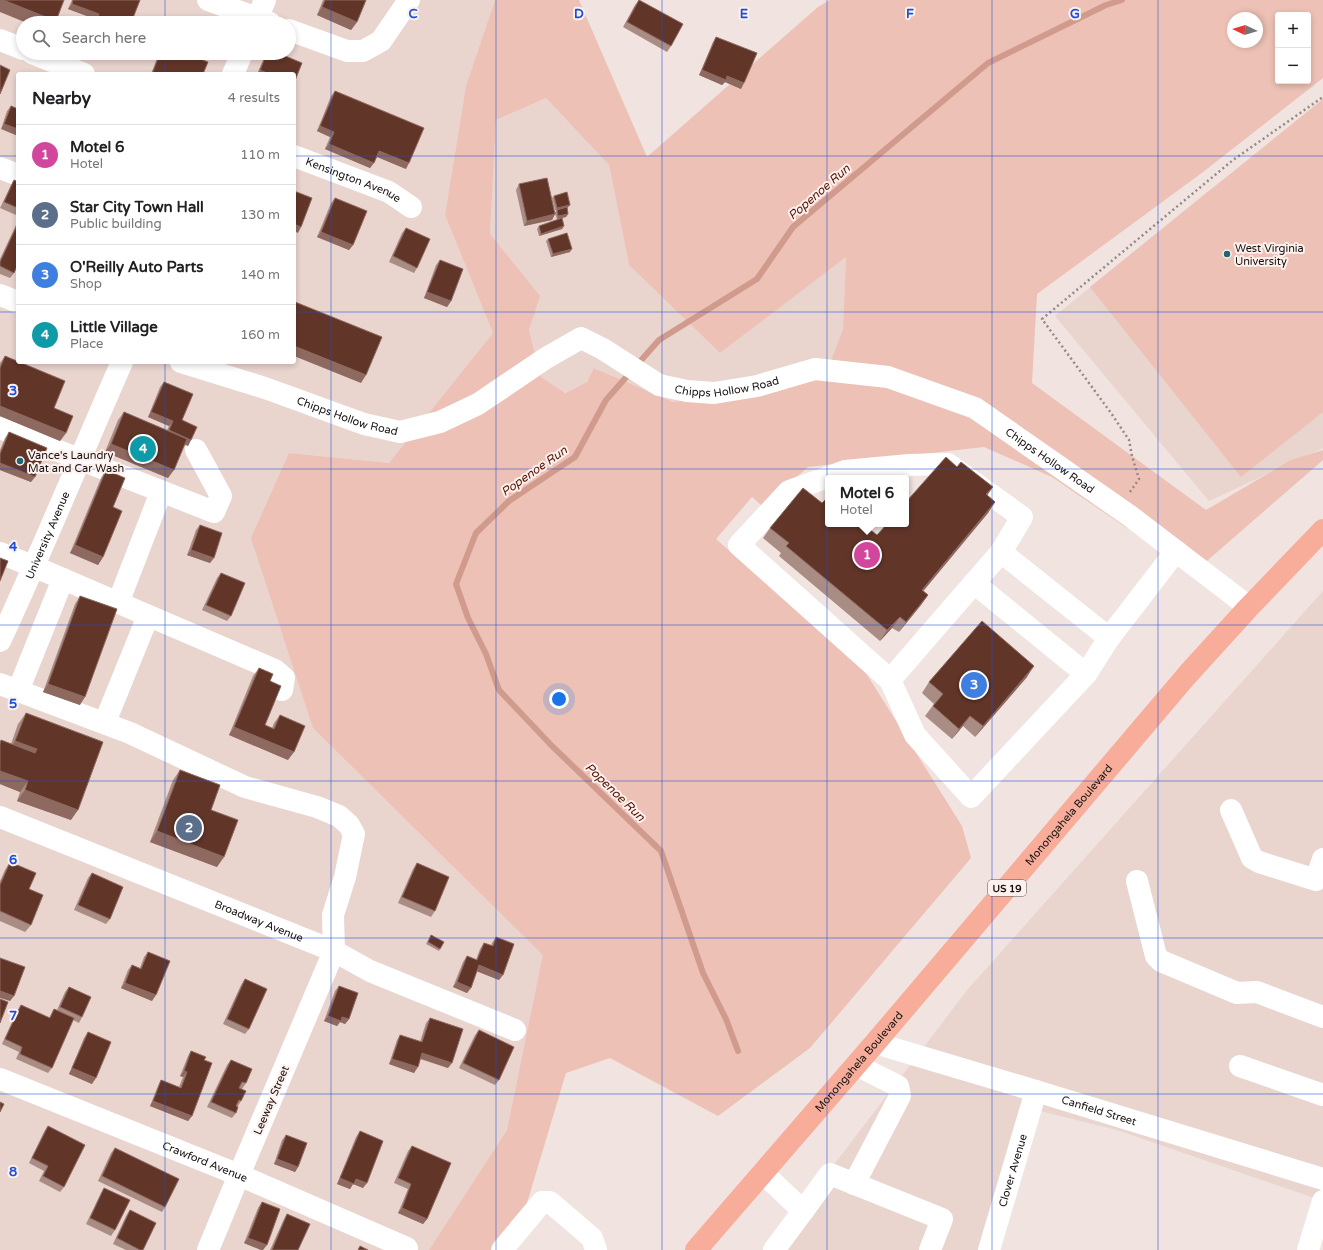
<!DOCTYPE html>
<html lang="en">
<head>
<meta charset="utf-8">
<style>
  :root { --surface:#fff; --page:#f6f6f6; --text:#202124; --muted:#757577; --line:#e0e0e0; --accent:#1a73e8 }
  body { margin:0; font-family:"Varela Round",sans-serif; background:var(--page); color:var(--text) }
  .controls { position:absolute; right:12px; top:12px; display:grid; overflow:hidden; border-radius:4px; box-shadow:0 2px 6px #0003 }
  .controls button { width:36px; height:36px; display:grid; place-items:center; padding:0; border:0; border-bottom:1px solid var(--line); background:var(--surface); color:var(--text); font:20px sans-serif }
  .compass { position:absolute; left:1227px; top:12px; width:36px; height:36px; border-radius:50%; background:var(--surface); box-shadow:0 2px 6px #0003; rotate:274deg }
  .you { position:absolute; left:559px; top:699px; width:14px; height:14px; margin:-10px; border:3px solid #fff; border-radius:50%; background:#1a73e8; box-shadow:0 0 0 6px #1a73e833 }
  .badge { display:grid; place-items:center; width:26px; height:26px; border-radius:50%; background:var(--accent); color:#fff; font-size:13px; font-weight:700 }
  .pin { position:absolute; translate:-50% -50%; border:2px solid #fff; box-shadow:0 1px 4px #0006 }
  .popup { position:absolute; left:825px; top:475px; width:84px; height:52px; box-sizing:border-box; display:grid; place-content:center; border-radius:4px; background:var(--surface); filter:drop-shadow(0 1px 3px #0005); font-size:13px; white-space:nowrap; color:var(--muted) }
  .popup b { font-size:15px; color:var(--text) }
  .popup::after { content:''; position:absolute; left:50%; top:100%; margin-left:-8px; border:8px solid transparent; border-top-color:var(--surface) }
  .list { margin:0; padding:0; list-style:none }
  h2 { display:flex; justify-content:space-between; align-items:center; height:52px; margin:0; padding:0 16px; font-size:17px }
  h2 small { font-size:13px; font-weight:400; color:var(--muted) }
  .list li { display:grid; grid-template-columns:26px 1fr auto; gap:12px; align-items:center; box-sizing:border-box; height:60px; padding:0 16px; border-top:1px solid var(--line) }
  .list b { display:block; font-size:15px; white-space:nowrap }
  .list p { margin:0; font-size:13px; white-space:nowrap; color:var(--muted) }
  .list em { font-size:13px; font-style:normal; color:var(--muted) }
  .icon { flex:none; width:22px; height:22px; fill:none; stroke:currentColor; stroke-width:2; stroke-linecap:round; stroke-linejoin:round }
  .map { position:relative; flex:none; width:1323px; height:1250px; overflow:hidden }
  .search { position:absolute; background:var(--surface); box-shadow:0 2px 6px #0003; left:16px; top:16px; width:280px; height:44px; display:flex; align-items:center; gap:10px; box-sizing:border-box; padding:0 14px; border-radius:22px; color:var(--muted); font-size:15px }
  .panel { position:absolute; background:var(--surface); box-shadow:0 2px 6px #0003; left:16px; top:72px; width:280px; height:292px; border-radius:4px }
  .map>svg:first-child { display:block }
  .built { fill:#e9d4ce; fill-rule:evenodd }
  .green { fill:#edc1b5; fill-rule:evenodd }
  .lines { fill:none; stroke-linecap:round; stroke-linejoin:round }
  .stream { stroke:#d09b8c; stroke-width:6 }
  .path { stroke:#938987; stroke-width:2.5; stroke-dasharray:2 3; stroke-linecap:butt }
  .minor { stroke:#fff; stroke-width:22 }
  .major { stroke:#f7ad9a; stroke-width:22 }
  .wall { fill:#a98c84 }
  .shaded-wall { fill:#8d6960 }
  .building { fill:#623529; stroke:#8d6960 }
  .grid { fill:none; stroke:#1d4ed8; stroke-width:1; stroke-opacity:0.55 }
  .poi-dot { fill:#1e6575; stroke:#fdf0ed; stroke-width:1.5 }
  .labels { text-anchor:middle; stroke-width:4; stroke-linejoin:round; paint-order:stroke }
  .shield { fill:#fdf0ed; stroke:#5b5452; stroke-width:1 }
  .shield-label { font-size:10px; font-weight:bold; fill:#151110 }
  .street-label { font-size:11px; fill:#151110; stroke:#fdf0ed }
  .poi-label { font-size:11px; fill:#151110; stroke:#fdf0ed; text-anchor:start }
  .water-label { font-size:12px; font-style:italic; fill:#551505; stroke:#fdf0ed }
  .grid-label { font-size:13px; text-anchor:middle; font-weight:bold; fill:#1d4ed8; stroke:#fdf0ed; stroke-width:4; stroke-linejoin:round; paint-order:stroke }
</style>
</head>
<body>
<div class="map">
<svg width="1323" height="1250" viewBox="0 0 1323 1250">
  <rect width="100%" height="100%" fill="#f0e3e0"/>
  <!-- built -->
  <g class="built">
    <path d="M0,0H495L466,86L445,215L493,333L389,463L289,453L313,728L544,955L507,1130L429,1250H0ZM23,23H289V53H23ZM18,74H294V362H18Z"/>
    <polygon points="546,98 609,165 629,265 720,353 846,256 843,329 824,380 673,402 595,368 587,382 564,393 541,377 529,330 539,296 490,234 496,120"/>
    <polygon points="1323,107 1323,448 1209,501 1055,316 1207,192"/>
    <polygon points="1323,591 1323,1201 1117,1130 1032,1109 985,1250 769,1250 968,989"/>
  </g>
  <!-- green -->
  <g class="green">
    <path d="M495,0H579L647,157L818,7L830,0H1323V78L1203,172L1037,294L1032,383L1206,510L1291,460L1323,450V460L1193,573L1052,477L984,447L808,467L793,480L770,513L752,497L716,539L864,670L962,826L971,858L810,1048L718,1116L610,1058L566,1073L524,1213L499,1250H429L507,1130L543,955L313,728L251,538L289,453L389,463L493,333L445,215L466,86ZM1278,15H1308V81H1278ZM1233,18H1257V42H1233ZM546,98L609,165L629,265L720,353L846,257L843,329L824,379L673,402L594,368L587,382L565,393L541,377L529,330L540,296L490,234L496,120Z"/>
    <polygon points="1323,99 1323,412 1241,477 1090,287"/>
  </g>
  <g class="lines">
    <!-- stream -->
    <polyline class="stream" points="738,1051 726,1019 703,973 661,851 552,746 499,690 486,654 468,618 456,584 476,533 509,501 575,457 606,400 659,340 757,279 793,227 988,63 1106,5 1122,0"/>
    <!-- path -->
    <polyline class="path" points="1130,492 1139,479 1132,456 1129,440 1111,413 1042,319 1233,160 1323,97"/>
    <!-- minor -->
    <g class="minor">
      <polyline points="208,0 270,23"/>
      <polyline points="255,23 265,0"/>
      <polyline points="289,30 347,51 363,51 381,41 409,0"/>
      <polyline points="0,40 23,49"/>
      <polyline points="32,53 84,74"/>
      <polyline points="233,74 242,53"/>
      <path id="s1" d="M294,156L389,192L411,207"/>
      <polyline points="0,168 18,175"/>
      <polyline points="0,295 18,302"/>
      <path id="s2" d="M181,362L265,388L364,424L400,432L440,422L478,404L546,358L581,338L603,349L659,385L687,391L714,393L757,386L815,369L888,377L975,408L1130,516L1249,607"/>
      <polyline points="0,428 214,512 221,496 196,450"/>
      <polyline points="1001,552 1022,517 948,464 909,465 845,471 789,491 739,545 890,680 1001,552 1109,638 1176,551"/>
      <polyline points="0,553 35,567 275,670 284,678 282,690"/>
      <polyline points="974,583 1086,674"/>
      <polyline points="118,603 161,492"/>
      <path id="s3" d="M0,641C43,549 81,455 122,362"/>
      <polyline points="890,680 915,735 971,797 1086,674 1109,638"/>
      <polyline points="0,684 130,733 245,787 317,807 339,816 349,825 354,834 345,877 333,915 334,951 239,1175 208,1250"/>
      <polyline points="18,691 63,579"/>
      <polyline points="105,722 148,616"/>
      <polyline points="1231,810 1252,858 1259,862 1316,880 1323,859"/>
      <path id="s4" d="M0,817L334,951L370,971L515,1030"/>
      <polyline points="1137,881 1156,956 1161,961 1237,993 1257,992 1323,1017"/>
      <path id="s5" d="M875,1043L1036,1091L1323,1179"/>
      <polyline points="1240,1066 1323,1095"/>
      <path id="s6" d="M0,1079L239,1175L407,1248"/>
      <polyline points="763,1173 803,1211 830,1174 942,1219 930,1250"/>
      <polyline points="854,1184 900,1096 898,1086 856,1065"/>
      <polyline points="502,1250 542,1202 550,1202 592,1238 596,1250"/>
      <polyline points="774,1250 803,1211"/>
      <path id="s7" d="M989,1250L1036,1091"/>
      <polyline points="1308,1250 1323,1201"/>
    </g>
    <!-- major -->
    <path class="major" id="s8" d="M696,1250L875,1043L1188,674L1249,607L1323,530"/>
  </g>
  <!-- wall -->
  <g class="wall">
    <polygon points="72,0 140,0 131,23 94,23 95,19 68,9"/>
    <polygon points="323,0 366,0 357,22 351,30 317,15"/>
    <polygon points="639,0 671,46 667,52 623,27 635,5"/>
    <polygon points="716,37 741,89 725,82 722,85 699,75 713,42"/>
    <polygon points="159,53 185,53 203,74 151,74"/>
    <polygon points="266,53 278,53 294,74 257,74"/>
    <polygon points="335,91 406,169 377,157 370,168 325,149 330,137 317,131 331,96"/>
    <polygon points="11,106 18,109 1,129 7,111"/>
    <polygon points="14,180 18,182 18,212 16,215 0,208 11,185"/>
    <polygon points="519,184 555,212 557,210 561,209 555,210 552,198 554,196 570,205 567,208 568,214 566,217 557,219 555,214 552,220 524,226 516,190"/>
    <polygon points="335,198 353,245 349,250 317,237 331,203"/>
    <polygon points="18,222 18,264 14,273 10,278 0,274 0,259 16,225"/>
    <polygon points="539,226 564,226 562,229 539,236 537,229"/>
    <polygon points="406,228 417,268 414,273 389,262 402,233"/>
    <polygon points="548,239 570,252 551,257 546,241"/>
    <polygon points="440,260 451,301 447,307 424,298 436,265"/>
    <polygon points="5,356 54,408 66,433 60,441 0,416 0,363"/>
    <polygon points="164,382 191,440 188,446 185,444 168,478 105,452 118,420 124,412 167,430 169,426 148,417 160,387"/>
    <polygon points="9,432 31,482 0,470 0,450 5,438"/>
    <polygon points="957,467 993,487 987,495 995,502 988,513 923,591 928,595 921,605 899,632 892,628 880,641 779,556 781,553 763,538 770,528 822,503 877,535"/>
    <polygon points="106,470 113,507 103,557 98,565 70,553 101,478"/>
    <polygon points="200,525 210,563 187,555 196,530"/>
    <polygon points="221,573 231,616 227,621 202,610 217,578"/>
    <polygon points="80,596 80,705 43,692 75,604"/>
    <polygon points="259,668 270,681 265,725 272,728 274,723 280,715 288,760 229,735 253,676"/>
    <polygon points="1027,677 975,737 963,726 952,739 925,716 934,704 922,693 929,682"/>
    <polygon points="26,713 71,820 17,801 20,792 0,784 0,742 1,740 11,744 18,724"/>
    <polygon points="180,770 211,810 217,867 150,842 173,780"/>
    <polygon points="10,862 29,889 31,925 25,932 0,921 0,881 5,870"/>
    <polygon points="417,863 435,911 431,917 398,903 413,869"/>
    <polygon points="92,873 110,919 106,924 74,910 88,878"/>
    <polygon points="431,935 440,949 439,951 426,944"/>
    <polygon points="496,937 499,980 477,971 467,993 453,987 463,962 467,956 476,960 480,949 484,943 491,946 492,943"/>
    <polygon points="148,952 152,1001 121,988 128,970 132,965 140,968 144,957"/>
    <polygon points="245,979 249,1029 245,1034 223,1024 241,985"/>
    <polygon points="339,986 349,1019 345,1024 340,1022 337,1026 324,1021 335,991"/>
    <polygon points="69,987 82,1017 79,1023 73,1020 52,1068 48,1073 16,1059 19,1052 2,1044 17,1011 21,1005 49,1018 54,1009 57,1010 65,992"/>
    <polygon points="430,1018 448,1068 420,1059 414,1073 389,1064 397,1040 400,1035 420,1042 426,1023"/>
    <polygon points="479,1030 499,1080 495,1085 459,1068 475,1035"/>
    <polygon points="88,1032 92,1084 69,1074 84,1038"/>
    <polygon points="191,1051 204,1060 192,1116 188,1121 150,1106 158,1086 161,1080 179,1087 183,1077 180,1076 188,1056"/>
    <polygon points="231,1060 246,1083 242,1089 241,1101 238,1106 236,1113 232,1118 207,1107 227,1065"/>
    <polygon points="48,1126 64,1187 60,1192 39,1181 44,1171 29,1163 44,1132"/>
    <polygon points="360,1131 363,1188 353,1184 350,1189 337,1184 356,1137"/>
    <polygon points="286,1135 298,1167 295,1172 274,1164 282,1140"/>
    <polygon points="412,1146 427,1219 423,1224 398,1213 408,1189 394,1183 408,1151"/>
    <polygon points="115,1148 165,1207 162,1212 98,1181 111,1153"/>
    <polygon points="104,1188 115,1230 111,1236 86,1224 101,1193"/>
    <polygon points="262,1202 263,1250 261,1250 244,1243 258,1208"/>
    <polygon points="130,1210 143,1250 126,1250 113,1244 126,1216"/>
    <polygon points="287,1214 298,1250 270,1250 284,1219"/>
  </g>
  <!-- shaded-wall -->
  <g class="shaded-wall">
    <polygon points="0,0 3,0 56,21 54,23 27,23 0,12"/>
    <polygon points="72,4 99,14 95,19 68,9"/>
    <polygon points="322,7 357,22 351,30 317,15"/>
    <polygon points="260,70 269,74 257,74"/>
    <polygon points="702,70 727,76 744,83 741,89 725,82 722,85 699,75"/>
    <polygon points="4,124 18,129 18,136 1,129"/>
    <polygon points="320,126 334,132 330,137 317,131"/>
    <polygon points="329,144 374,163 370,168 325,149"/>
    <polygon points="379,151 409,163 406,169 375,156"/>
    <polygon points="570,205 568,207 555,210 557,208"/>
    <polygon points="555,214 552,220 524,226 527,221"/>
    <polygon points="568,214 566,217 557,219 558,216"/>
    <polygon points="294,224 301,227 298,233 294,231"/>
    <polygon points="564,226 562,229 539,236 541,234"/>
    <polygon points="321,232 353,245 349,250 317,237"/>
    <polygon points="572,249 570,252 551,257 553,254"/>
    <polygon points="427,292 451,301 447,307 424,298"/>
    <polygon points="294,346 366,375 361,383 294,356"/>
    <polygon points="0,406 66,433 60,441 0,416"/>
    <polygon points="151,412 173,421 169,426 148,417"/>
    <polygon points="169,430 191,440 188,446 165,436"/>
    <polygon points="111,444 174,470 168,478 105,452"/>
    <polygon points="0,463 35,477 31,482 0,470"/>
    <polygon points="993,487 986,497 986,494"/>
    <polygon points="995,502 988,513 915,601 922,590"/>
    <polygon points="75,545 103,557 98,565 70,553"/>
    <polygon points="191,550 214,558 210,563 187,555"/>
    <polygon points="928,595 921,605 899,632 906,622"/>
    <polygon points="900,617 892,628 880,641 887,630"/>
    <polygon points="1034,666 1027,677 975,737 983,726"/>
    <polygon points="48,684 85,697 80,705 43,692"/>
    <polygon points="970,716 963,726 952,739 959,729"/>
    <polygon points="234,727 294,752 288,760 229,735"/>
    <polygon points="15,741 37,749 29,760 8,752"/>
    <polygon points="0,771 28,781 20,792 0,784"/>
    <polygon points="25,790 78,810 71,820 17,801"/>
    <polygon points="157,831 224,857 217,867 150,842"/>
    <polygon points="479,965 503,975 499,980 476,971"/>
    <polygon points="457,982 471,988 467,993 453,987"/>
    <polygon points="125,983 156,995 152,1001 121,988"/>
    <polygon points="0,991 14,996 10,1001 0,998"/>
    <polygon points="328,1016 342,1017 349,1019 345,1024 340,1022 337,1026 324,1021"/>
    <polygon points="422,1053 452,1063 448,1068 419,1058"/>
    <polygon points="392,1059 418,1067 414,1073 389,1064"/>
    <polygon points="72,1068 96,1078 92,1084 69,1074"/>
    <polygon points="184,1071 187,1072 183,1077 180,1076"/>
    <polygon points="153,1101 192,1116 188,1121 150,1106"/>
    <polygon points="277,1159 298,1167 295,1172 274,1164"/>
    <polygon points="340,1178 356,1179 367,1183 363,1188 353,1184 350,1189 337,1184"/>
    <polygon points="402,1208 427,1219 423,1224 398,1213"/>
    <polygon points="248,1238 267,1245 263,1250 261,1250 244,1243"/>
  </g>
  <!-- building -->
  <g class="building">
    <polygon points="3,0 64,0 56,21"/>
    <polygon points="73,0 140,0 131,23 95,23 99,14 72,4"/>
    <polygon points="325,0 366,0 357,22 322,7"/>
    <polygon points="639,0 683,24 671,46 627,22"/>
    <polygon points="716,37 757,53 744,83 727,76 726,80 702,70"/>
    <polygon points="160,53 185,53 208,62 203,74 152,74"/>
    <polygon points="267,53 278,53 302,63 294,83 294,74 269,74 260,70"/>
    <polygon points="0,65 10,70 0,94"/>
    <polygon points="335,91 424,128 409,163 379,151 374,163 329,144 334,132 320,126"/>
    <polygon points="11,106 18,109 18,129 4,124"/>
    <polygon points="547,178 555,214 527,221 519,184"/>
    <polygon points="14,180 18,182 18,208 4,202"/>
    <polygon points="294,191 312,198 301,227 294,224"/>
    <polygon points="567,192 570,205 557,208 554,196"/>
    <polygon points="335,198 367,211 353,245 321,232"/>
    <polygon points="567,207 568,214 558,216 557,210"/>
    <polygon points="562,218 564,226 541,234 539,226"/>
    <polygon points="18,223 18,264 14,273 0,266 0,262"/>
    <polygon points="406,228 430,239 417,268 393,256"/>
    <polygon points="567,233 572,249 553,254 548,239"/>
    <polygon points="440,260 463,269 451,301 427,292"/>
    <polygon points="295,302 382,337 366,375 294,346 294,304"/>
    <polygon points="5,356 65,381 54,408 73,416 66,433 0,406 0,368"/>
    <polygon points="164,382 193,394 182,420 197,427 191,440 169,430 173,421 151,412"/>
    <polygon points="124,412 187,439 174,470 111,444"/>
    <polygon points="9,432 47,448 35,477 0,463 0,454"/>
    <polygon points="946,457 957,467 961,462 993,487 986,494 995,502 922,590 928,595 906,622 900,617 887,630 786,546 789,543 770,528 803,488 822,503 828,497 828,524 863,524 877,535 887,524 906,524 906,502"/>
    <polygon points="106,470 125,478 113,507 122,511 103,557 75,545"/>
    <polygon points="200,525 222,533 214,558 191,550"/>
    <polygon points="0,558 8,561 0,581"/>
    <polygon points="221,573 245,583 231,616 206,605"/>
    <polygon points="80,596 117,609 85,697 48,684"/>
    <polygon points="982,621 1034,666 983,726 970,716 959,729 933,706 943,694 929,682"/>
    <polygon points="259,668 273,674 270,681 281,686 265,725 274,729 280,715 305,726 294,752 234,727"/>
    <polygon points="26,713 103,742 78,810 25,790 28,781 0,771 0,744 1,740 35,753 37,749 15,741"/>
    <polygon points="180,770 220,785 211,810 238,820 224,857 157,831"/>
    <polygon points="10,862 36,873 29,889 43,895 31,925 0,911 0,885"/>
    <polygon points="417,863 449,877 435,911 402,897"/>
    <polygon points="92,873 123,887 110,919 78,905"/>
    <polygon points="431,935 444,942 440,949 428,942"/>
    <polygon points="496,937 514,944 503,975 479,965 471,988 457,982 467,956 477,960 484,943 493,946"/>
    <polygon points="148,952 170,961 156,995 125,983 132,965 141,969"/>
    <polygon points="0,958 25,967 14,996 0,991"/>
    <polygon points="245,979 267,989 249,1029 227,1019"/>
    <polygon points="339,986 358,993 349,1019 342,1017 341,1021 328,1016"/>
    <polygon points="69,987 91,997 82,1017 60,1007"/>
    <polygon points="0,999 8,1002 0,1023"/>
    <polygon points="21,1005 50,1018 54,1009 74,1018 52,1068 20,1054 22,1047 5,1039"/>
    <polygon points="430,1018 463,1029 452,1063 422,1053 418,1067 392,1059 400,1035 422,1042"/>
    <polygon points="479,1030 514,1047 499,1080 463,1063"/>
    <polygon points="88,1032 111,1042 96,1078 72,1068"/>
    <polygon points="191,1051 206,1057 204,1060 212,1063 192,1116 153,1101 161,1080 181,1088 187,1072 184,1071"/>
    <polygon points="231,1060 252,1069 246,1083 242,1082 239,1088 246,1091 241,1101 239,1100 236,1106 238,1107 236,1113 211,1102"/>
    <polygon points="0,1102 4,1104 0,1112"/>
    <polygon points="48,1126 85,1145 64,1187 43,1176 48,1166 32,1158"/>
    <polygon points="360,1131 383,1141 367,1183 356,1179 354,1184 340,1178"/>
    <polygon points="286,1135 307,1143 298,1167 277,1159"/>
    <polygon points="412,1146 451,1163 427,1219 402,1208 411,1184 398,1178"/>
    <polygon points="115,1148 179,1179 165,1207 102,1176"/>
    <polygon points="104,1188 130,1200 115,1230 90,1218"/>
    <polygon points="262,1202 280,1209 267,1245 248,1238"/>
    <polygon points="130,1210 156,1223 143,1250 140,1250 117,1238"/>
    <polygon points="287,1214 310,1224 298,1250 272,1250"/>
    <polygon points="360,1246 368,1250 358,1250"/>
  </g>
  <!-- grid -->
  <path class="grid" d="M165,0V23M331,0V1250M496,0V1250M662,0V1250M827,0V1250M992,0V1250M1158,0V1250M165,53V74M0,156H18M294,156H1323M0,312H18M294,312H1323M165,362V1250M0,469H1323M0,625H1323M0,781H1323M0,938H1323M0,1094H1323"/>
  <!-- markers -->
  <g class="poi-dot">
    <circle cx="1227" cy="254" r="4"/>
    <circle cx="20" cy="461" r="4"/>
  </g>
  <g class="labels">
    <!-- shield labels -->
    <rect class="shield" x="988" y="880" width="38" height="16" rx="3"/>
    <g class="shield-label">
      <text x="1007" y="892">US 19</text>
    </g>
    <!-- street labels -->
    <g class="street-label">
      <text dy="4" stroke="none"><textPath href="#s1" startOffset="64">Kensington Avenue</textPath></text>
      <text dy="4" stroke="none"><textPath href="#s2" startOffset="596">Chipps Hollow Road</textPath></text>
      <text dy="4" stroke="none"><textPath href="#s2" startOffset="175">Chipps Hollow Road</textPath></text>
      <text dy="4" stroke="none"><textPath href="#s2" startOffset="944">Chipps Hollow Road</textPath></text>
      <text dy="4" stroke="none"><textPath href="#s3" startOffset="116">University Avenue</textPath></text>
      <text dy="4" stroke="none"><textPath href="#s8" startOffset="573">Monongahela Boulevard</textPath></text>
      <text dy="4" stroke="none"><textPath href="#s4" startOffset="279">Broadway Avenue</textPath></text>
      <text dy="4" stroke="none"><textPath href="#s8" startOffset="249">Monongahela Boulevard</textPath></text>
      <text transform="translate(271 1100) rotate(-67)" y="4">Leeway Street</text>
      <text dy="4" stroke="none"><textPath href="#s5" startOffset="234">Canfield Street</textPath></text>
      <text dy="4" stroke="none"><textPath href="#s6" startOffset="221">Crawford Avenue</textPath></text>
      <text dy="4" stroke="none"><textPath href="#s7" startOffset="83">Clover Avenue</textPath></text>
    </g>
    <!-- poi labels -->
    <g class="poi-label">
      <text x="1235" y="252">West Virginia<tspan x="1235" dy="13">University</tspan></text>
      <text x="28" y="459">Vance's Laundry<tspan x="28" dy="13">Mat and Car Wash</tspan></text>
    </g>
    <!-- water labels -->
    <g class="water-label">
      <text transform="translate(819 192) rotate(-41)" y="4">Popenoe Run</text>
      <text transform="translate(534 471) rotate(-35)" y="4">Popenoe Run</text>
      <text transform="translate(615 792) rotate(44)" y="4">Popenoe Run</text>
    </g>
  </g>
  <g class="grid-label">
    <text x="413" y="18">C</text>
    <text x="579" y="18">D</text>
    <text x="744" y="18">E</text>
    <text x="910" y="18">F</text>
    <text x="1075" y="18">G</text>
    <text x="13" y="395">3</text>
    <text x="13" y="551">4</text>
    <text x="13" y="708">5</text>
    <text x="13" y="864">6</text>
    <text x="13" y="1020">7</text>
    <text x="13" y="1176">8</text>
  </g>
</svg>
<div class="controls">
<button>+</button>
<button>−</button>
</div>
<svg class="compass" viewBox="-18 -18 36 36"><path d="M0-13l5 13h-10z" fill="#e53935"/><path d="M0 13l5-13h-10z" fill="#757577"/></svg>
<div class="you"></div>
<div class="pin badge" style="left:867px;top:555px;background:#d1479c">1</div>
<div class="popup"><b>Motel 6</b>Hotel</div>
<div class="pin badge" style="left:189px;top:828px;background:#5c6f8a">2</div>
<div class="pin badge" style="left:974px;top:685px;background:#3f7fe0">3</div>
<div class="pin badge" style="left:143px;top:449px;background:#0f9aa8">4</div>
<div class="search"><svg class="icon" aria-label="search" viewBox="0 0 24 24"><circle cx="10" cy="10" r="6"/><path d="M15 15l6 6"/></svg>Search here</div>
<section class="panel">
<h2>Nearby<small>4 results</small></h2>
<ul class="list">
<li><span class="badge" style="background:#d1479c">1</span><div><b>Motel 6</b><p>Hotel</p></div><em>110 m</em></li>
<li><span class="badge" style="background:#5c6f8a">2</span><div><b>Star City Town Hall</b><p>Public building</p></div><em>130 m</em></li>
<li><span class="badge" style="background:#3f7fe0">3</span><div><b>O'Reilly Auto Parts</b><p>Shop</p></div><em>140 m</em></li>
<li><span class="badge" style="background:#0f9aa8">4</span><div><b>Little Village</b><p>Place</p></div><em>160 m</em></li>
</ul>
</section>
</div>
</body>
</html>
